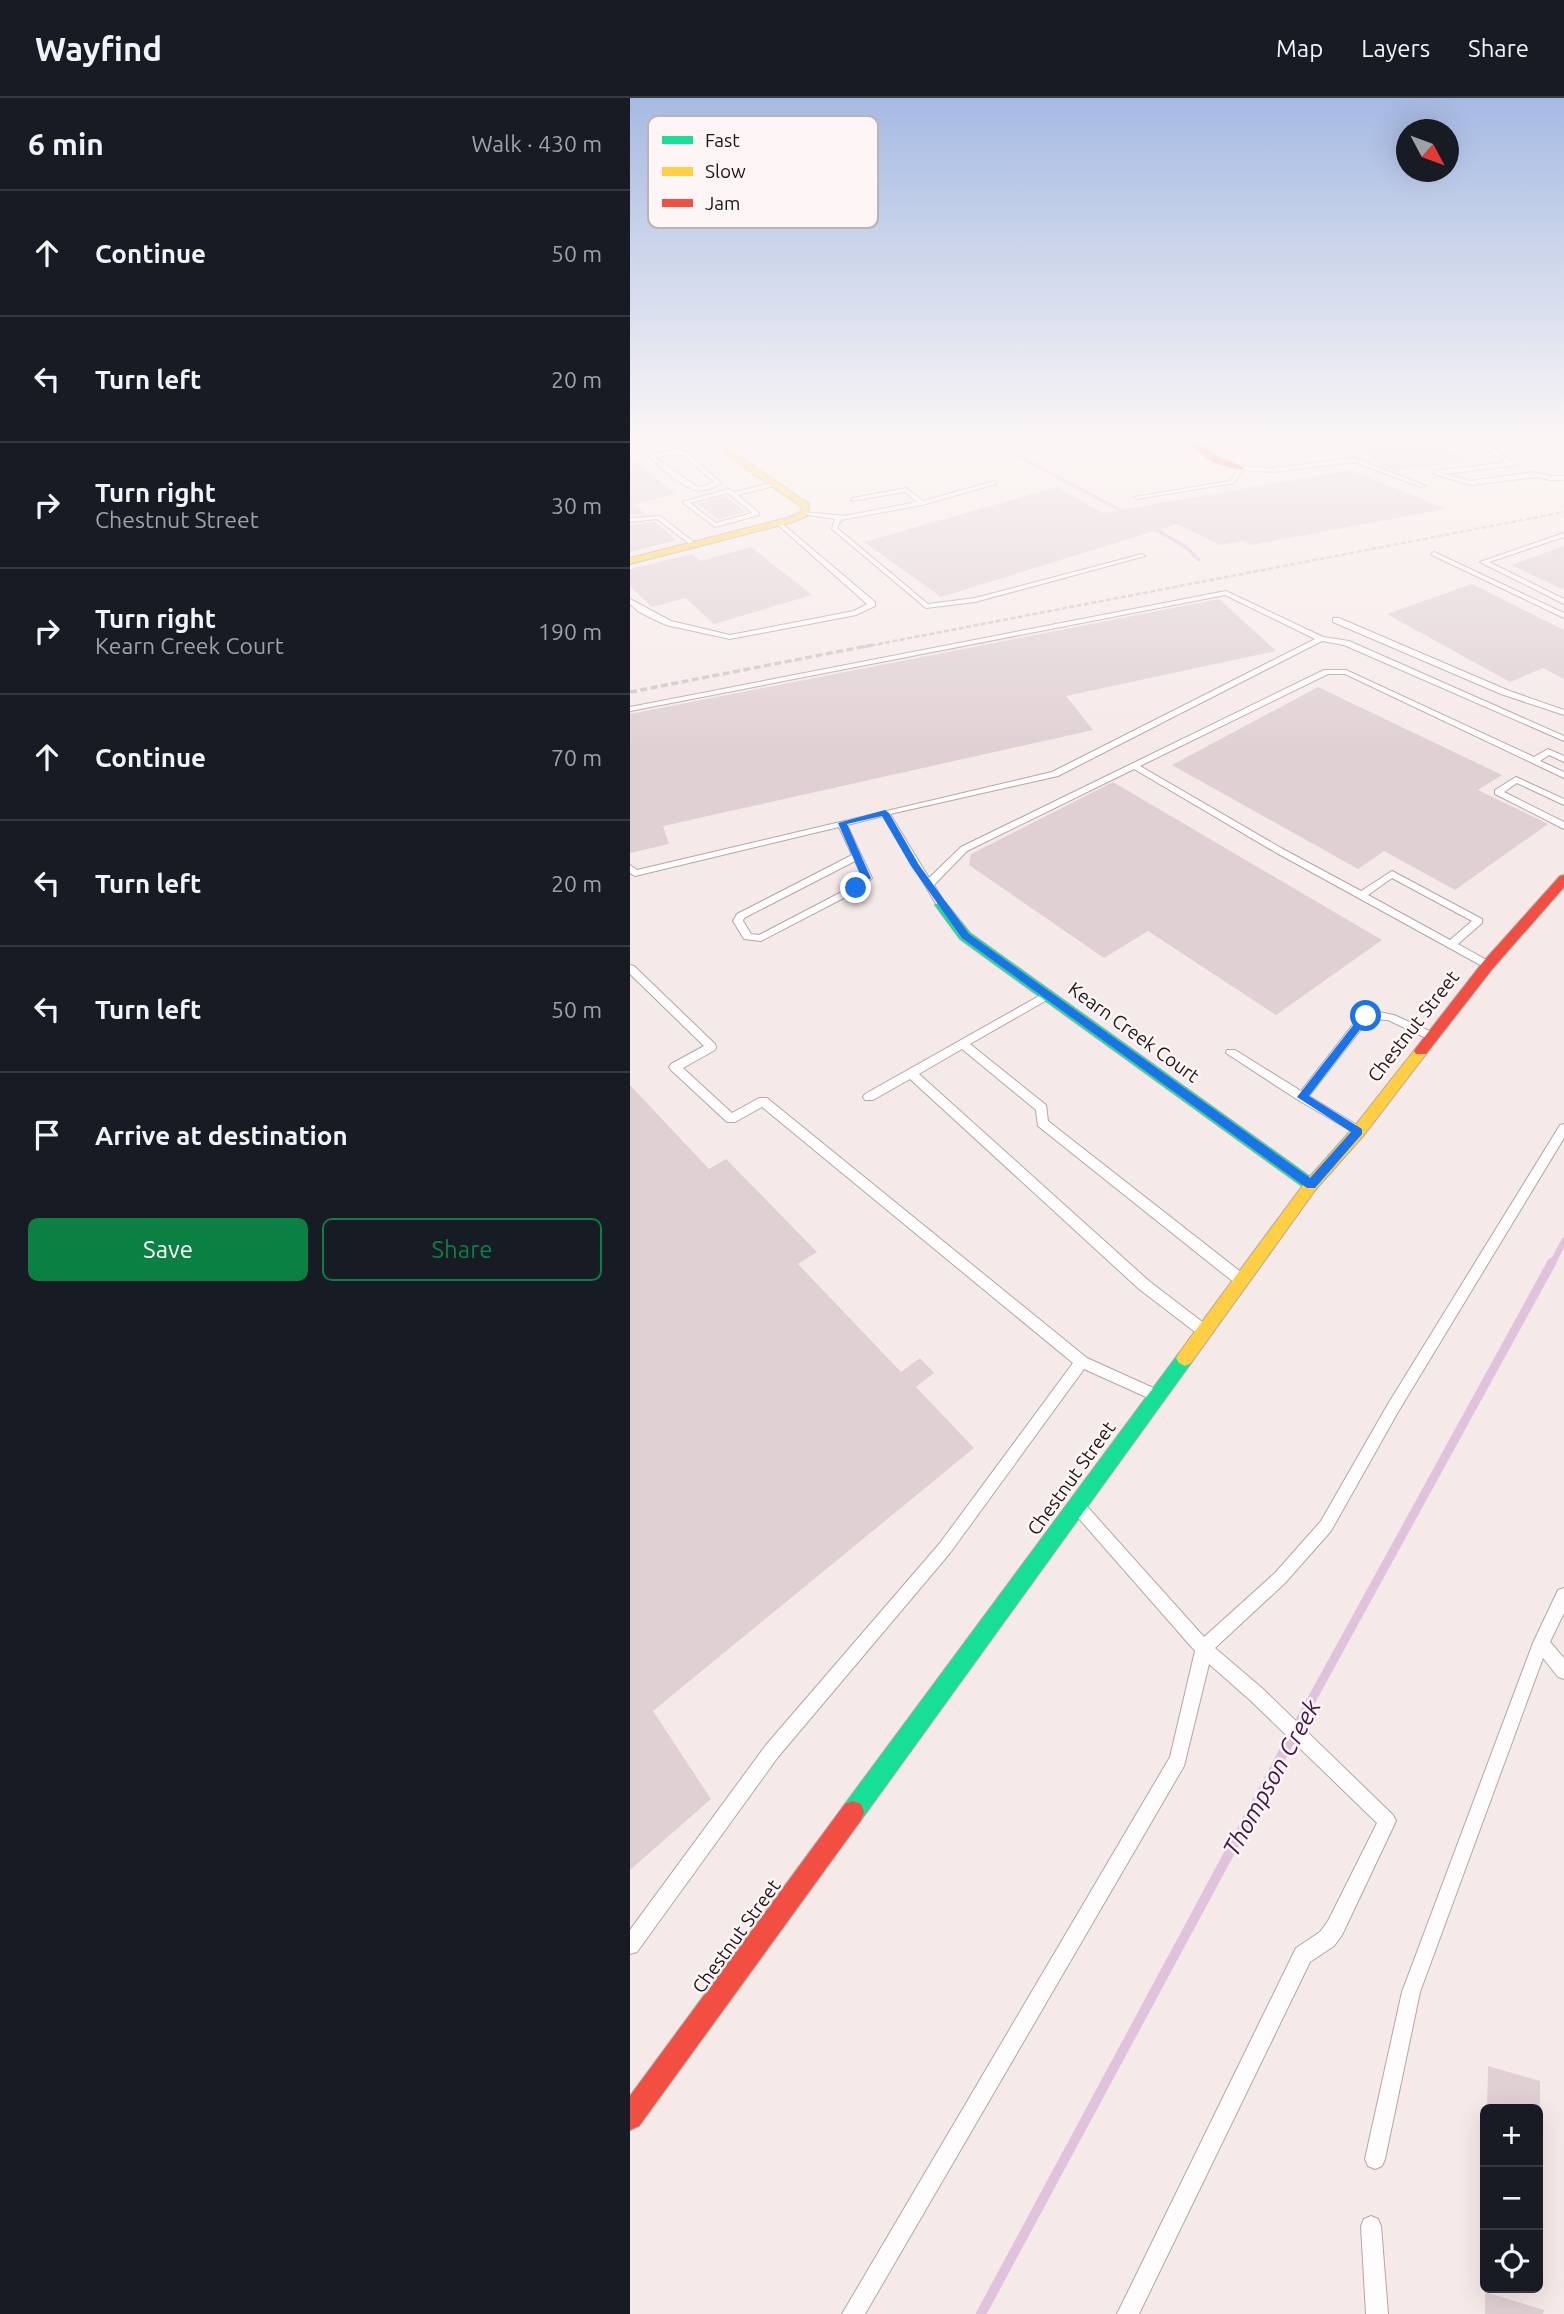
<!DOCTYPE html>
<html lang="en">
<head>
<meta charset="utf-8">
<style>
  :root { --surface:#171b24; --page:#242831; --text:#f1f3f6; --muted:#9ea1a6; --line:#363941; --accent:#0b8043 }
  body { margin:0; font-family:Ubuntu,sans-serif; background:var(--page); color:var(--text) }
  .controls { position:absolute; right:21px; bottom:21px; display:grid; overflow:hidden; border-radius:10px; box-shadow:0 7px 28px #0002 }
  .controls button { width:63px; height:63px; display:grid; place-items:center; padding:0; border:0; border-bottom:2px solid var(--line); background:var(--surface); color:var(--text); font:35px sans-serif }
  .compass { position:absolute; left:766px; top:21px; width:63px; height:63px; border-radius:50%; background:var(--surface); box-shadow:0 7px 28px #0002; rotate:131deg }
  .stop { position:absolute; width:21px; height:21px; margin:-16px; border:5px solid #1a73e8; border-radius:50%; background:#fff }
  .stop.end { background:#1a73e8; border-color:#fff; box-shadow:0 2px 7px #0008 }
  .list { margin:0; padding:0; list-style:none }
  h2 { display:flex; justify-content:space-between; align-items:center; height:91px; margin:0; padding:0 28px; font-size:30px }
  h2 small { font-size:23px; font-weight:400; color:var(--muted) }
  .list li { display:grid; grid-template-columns:46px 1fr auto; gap:21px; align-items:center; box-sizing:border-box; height:126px; padding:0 28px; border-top:2px solid var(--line) }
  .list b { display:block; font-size:26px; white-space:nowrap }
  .list p { margin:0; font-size:23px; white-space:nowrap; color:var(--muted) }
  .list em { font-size:23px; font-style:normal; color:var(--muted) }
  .actions { display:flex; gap:14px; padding:21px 28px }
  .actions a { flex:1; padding:16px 0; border:2px solid var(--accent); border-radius:10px; text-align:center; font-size:24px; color:var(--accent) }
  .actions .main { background:var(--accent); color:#fff }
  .icon { flex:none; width:38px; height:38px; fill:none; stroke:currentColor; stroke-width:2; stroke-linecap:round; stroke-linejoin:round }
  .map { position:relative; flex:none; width:934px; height:2216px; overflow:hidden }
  header { display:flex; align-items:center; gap:42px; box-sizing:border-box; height:98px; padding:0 35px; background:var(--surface); border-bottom:2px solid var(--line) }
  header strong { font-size:33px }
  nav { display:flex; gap:38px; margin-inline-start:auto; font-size:24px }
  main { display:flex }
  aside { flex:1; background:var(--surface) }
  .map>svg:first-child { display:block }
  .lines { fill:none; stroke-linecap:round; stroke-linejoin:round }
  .stream-far3 { stroke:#e0c2dc; stroke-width:3.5 }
  .stream-far2 { stroke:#e0c2dc; stroke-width:6 }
  .stream-far1 { stroke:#e0c2dc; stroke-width:9 }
  .stream { stroke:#e0c2dc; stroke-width:10 }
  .building { fill:#e0d0d4 }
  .lane-casing { stroke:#b2a7a6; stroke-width:2 }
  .fast-casing { stroke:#b2a7a6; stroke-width:2 }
  .slow-casing { stroke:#b2a7a6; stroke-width:2 }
  .jam-casing { stroke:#b2a7a6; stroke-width:2 }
  .lane { fill:#fefcfc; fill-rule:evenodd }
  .fast { fill:#16e098; fill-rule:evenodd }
  .slow { fill:#ffcf43; fill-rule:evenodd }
  .jam { fill:#f24e42; fill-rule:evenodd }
  .rail-far1 { stroke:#cbc7c6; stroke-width:2.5; stroke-dasharray:5 2.5; stroke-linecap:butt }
  .rail { stroke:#cbc7c6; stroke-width:3.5; stroke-dasharray:7 3.5; stroke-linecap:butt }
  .route { fill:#1a73e8 }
  .labels { text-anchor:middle; stroke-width:5; stroke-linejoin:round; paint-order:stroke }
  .street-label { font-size:19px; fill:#211514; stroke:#fef6f6 }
  .near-water-label { font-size:24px; font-style:italic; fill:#421544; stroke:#fef6f6 }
  .key { fill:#fef6f6; stroke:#bcb2b2; stroke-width:2 }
  .key-label { font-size:19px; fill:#211514 }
</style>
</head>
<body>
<header>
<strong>Wayfind</strong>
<nav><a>Map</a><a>Layers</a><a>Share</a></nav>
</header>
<main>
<aside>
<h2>6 min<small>Walk · 430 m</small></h2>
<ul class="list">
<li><svg class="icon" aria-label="ahead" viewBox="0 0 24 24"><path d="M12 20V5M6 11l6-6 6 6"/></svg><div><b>Continue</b></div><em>50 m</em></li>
<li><svg class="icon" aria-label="left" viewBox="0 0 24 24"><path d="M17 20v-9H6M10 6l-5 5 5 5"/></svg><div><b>Turn left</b></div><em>20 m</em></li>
<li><svg class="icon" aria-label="right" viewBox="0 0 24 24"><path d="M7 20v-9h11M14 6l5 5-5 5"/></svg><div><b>Turn right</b><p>Chestnut Street</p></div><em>30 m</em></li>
<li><svg class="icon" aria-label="right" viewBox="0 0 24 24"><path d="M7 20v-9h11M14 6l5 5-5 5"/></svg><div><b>Turn right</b><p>Kearn Creek Court</p></div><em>190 m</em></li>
<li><svg class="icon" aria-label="ahead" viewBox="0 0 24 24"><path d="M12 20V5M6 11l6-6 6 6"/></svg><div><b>Continue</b></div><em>70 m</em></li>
<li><svg class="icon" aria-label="left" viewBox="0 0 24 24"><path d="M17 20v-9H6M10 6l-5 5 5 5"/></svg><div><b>Turn left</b></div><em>20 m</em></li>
<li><svg class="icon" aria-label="left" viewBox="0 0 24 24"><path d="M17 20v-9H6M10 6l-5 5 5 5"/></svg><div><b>Turn left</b></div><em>50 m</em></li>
<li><svg class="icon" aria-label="arrive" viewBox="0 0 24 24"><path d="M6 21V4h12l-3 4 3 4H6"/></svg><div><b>Arrive at destination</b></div></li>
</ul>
<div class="actions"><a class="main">Save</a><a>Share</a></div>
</aside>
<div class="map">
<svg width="934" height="2216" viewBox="0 0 934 2216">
  <rect width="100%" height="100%" fill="#f6eae9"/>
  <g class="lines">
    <!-- stream-far3 -->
    <g class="stream-far3">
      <polyline points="361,343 499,417"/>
      <polyline points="521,429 556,449 569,462"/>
    </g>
    <!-- stream-far2 -->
    <polyline class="stream-far2" points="922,1166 934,1143"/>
    <!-- stream-far1 -->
    <polyline class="stream-far1" points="671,1621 922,1164"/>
    <!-- stream -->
    <polyline class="stream" points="351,2216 672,1620"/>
  </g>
  <!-- building -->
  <g class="building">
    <polygon points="738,343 808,343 836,364 765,373 741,363"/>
    <polygon points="0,359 45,396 4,406 16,416 0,417"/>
    <polygon points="721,372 815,411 621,447 613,443 590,447 547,426 311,499 234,444 427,389 473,415"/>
    <polygon points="95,398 116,414 89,421 67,406"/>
    <polygon points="25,424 46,442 0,454 0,427"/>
    <polygon points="934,448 934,492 882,467"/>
    <polygon points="121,449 182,497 84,526 56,500 22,509 0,488 0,471 62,456 70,463"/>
    <polygon points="842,486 934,532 934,581 913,570 880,584 757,516"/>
    <polygon points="589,501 646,553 436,598 463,632 33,728 39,746 0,755 0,616"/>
    <polygon points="688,589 872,677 848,692 918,726 825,792 754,753 728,771 542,667"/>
    <polygon points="483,684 752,842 646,917 518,833 474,860 339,767 341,756"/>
    <polygon points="0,987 79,1071 96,1061 187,1154 168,1166 271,1274 290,1260 304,1275 286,1289 344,1350 23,1613 81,1701 0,1772"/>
    <polygon points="858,1968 910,1983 910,2011 857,2011"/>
    <polygon points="855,2194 914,2212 913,2216 855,2216"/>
  </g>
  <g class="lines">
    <!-- lane casing -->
    <g class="lane-casing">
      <g id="lane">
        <path d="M5,343H11L22,357L45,352L57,354L91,385C84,390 74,394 65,392C49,388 16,357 5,343ZM45,356L53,357L84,384L72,389L66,388L26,360Z"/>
        <polygon points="218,343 226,343 235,349 268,343 284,343 234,353"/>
        <polygon points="401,343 414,343 398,348 395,346"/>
        <polygon points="846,343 853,343 886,367 814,376 841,383 903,374 919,378 934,378 934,382 919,382 907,379 841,387 803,376 805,373 875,364"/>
        <polygon points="725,360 796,388 791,389 724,364 643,374 613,372 604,385 507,401 504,399 600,383 611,368 643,370"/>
        <polygon points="364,383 366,386 292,407 211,422 207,430 298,506 345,500 512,456 515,458 345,504 296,510 202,431 205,421 171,416 174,414 214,418 287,404 275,394 221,403 223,400 276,390 293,403"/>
        <path d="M142,385L144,388L108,397L129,415V417L85,429L52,404L99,391L104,394ZM98,395L122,415L86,425L60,405Z"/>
        <polygon points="30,418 65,445 65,447 61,447 27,421 0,424 0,420"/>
        <polygon points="149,423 245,504 245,508 226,517 100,541 36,527 9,514 0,506 0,501 41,523 100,537 224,513 237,506 147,426 147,424"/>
        <polygon points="934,435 934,439 859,464 934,501 934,506 850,464"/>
        <polygon points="804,454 934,515 934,520 802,457 801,456"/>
        <path d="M596,493L693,539L719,543L934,638V643L714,547L692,543L428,678L260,716L299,780L331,749L694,572H716L904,659L918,651L934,658V664L919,657L910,663L934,674V680L715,576H698L510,668L651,750L731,793L762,773L852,821V825L828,846L862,865V869H854L645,754L504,671L337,753L304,787L316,807L311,810L308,809L253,718L217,727L242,780L240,782L229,792L131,843L114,841L103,823L107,816L222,757L209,729L5,778L0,775V767L7,772L422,674L685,541L595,497L0,613V609ZM225,763L232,779L223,788L129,837L121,836L113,823L114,820ZM762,780L842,823L820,842L738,797Z"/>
        <polygon points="703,520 709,520 877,592 934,612 934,617 871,596 703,524"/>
        <polygon points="886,679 934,701 934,707 887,685 874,694 934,724 934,731 865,696 865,692"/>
        <polygon points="0,867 4,868 85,946 86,949 85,952 53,970 102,1015 129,1000 137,1000 457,1260 530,1293 532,1297 530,1301 525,1303 454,1271 320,1455 148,1659 7,1854 0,1856 0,1832 136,1647 310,1445 443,1265 132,1009 105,1024 97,1024 41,972 39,969 41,966 74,948 0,876"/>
        <polygon points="418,893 423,897 422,899 340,946 416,1007 418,1023 616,1178 617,1182 616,1186 611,1187 606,1186 408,1028 406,1012 332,951 289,976 519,1183 579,1229 581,1233 579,1237 574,1239 569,1237 509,1191 280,981 243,1002 235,1002 233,999 235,996"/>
        <polygon points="744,913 764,917 804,935 805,938 800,942 758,922 739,921 679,998 732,1030 734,1033 728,1037 668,1002 596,955 597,952 605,952 671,993 732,915"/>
        <polygon points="934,1026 934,1040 768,1314 701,1433 655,1485 585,1550 633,1591 763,1717 766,1723 712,1837 704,1848 680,1864 509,2216 487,2216 666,1850 690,1834 698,1823 747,1725 621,1603 579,1566 554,1668 235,2216 212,2216 540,1659 565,1553 444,1415 442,1410 444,1405 449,1403 454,1405 574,1539 645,1475 691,1423 758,1306 930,1027"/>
        <polygon points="934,1490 934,1515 920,1544 934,1560 934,1581 928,1579 913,1560 790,1894 755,2061 752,2068 745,2071 738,2068 735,2061 772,1894 903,1545 928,1492"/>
        <polygon points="741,2118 748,2121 751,2128 758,2216 736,2216 731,2128 734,2121"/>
      </g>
    </g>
    <!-- fast casing -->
    <g class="fast-casing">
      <g id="fast">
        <polygon points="311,803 315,804 340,835 686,1083 689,1087 686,1091 676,1091 330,841 305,807"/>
        <polygon points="555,1252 561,1255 564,1260 561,1265 231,1722 223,1725 215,1722 212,1714 215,1706 549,1255"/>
      </g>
    </g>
    <!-- slow casing -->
    <g class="slow-casing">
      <g id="slow">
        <polygon points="86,343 93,343 103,354 179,406 177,418 163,424 0,466 0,460 157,420 170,415 172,409 97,358"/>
        <polygon points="791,948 796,950 798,953 796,956 734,1037 686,1091 561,1265 555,1268 549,1265 546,1260 549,1255 676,1083 724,1029 786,950"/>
      </g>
    </g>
    <!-- jam casing -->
    <g class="jam-casing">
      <g id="jam">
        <polygon points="554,343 563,343 590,360 615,370 611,372 584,364"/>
        <polygon points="934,777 934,789 863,870 796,956 786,956 784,953 786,950 853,864 930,778"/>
        <polygon points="223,1703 231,1706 234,1714 231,1722 9,2028 0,2032 0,1998 215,1706"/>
      </g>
    </g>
    <!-- lane -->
    <use href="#lane" class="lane"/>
    <!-- fast -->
    <use href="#fast" class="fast"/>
    <!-- slow -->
    <use href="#slow" class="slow"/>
    <!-- jam -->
    <use href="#jam" class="jam"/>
    <!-- rail-far1 -->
    <polyline class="rail-far1" points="233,549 934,414"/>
    <!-- rail -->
    <polyline class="rail" points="0,594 242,547"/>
  </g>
  <!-- sky -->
  <linearGradient id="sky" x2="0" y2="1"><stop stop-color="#a5bae3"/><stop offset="0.52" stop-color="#fbf6f5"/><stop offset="1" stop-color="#fbf6f5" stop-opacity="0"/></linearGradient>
  <rect width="934" height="654" fill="url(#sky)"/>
  <!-- route -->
  <polygon class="route" points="255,712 259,715 289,767 339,836 680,1080 721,1034 667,999 732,916 739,916 739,920 679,998 732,1031 732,1036 685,1090 677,1090 332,840 281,768 252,718 217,726 241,780 229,792 223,792 223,788 232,780 208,725"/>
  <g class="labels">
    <!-- street labels -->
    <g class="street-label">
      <text transform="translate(783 928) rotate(-52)" y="7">Chestnut Street</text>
      <text transform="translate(504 934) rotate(36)" y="7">Kearn Creek Court</text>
      <text transform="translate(441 1380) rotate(-54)" y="7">Chestnut Street</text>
      <text transform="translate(106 1838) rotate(-54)" y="7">Chestnut Street</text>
    </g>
    <!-- near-water labels -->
    <g class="near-water-label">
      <text transform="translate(642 1680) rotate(-61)" y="8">Thompson Creek</text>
    </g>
  </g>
  <!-- legend -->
  <rect x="18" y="18" width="230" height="112" rx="10" class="key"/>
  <rect x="32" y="38" width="31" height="8" fill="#16e098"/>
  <rect x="32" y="69" width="31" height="9" fill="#ffcf43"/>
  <rect x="32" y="101" width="31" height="8" fill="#f24e42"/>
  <g class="key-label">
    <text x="75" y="49">Fast</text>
    <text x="75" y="80">Slow</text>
    <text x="75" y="112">Jam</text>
  </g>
</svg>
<div class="controls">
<button>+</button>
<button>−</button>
<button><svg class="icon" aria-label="locate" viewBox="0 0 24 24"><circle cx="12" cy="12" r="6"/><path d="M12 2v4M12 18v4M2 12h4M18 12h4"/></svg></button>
</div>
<svg class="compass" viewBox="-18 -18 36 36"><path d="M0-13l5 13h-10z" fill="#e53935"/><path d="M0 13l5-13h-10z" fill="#9ea1a6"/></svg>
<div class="stop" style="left:736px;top:918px"></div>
<div class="stop end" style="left:226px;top:790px"></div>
</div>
</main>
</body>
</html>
